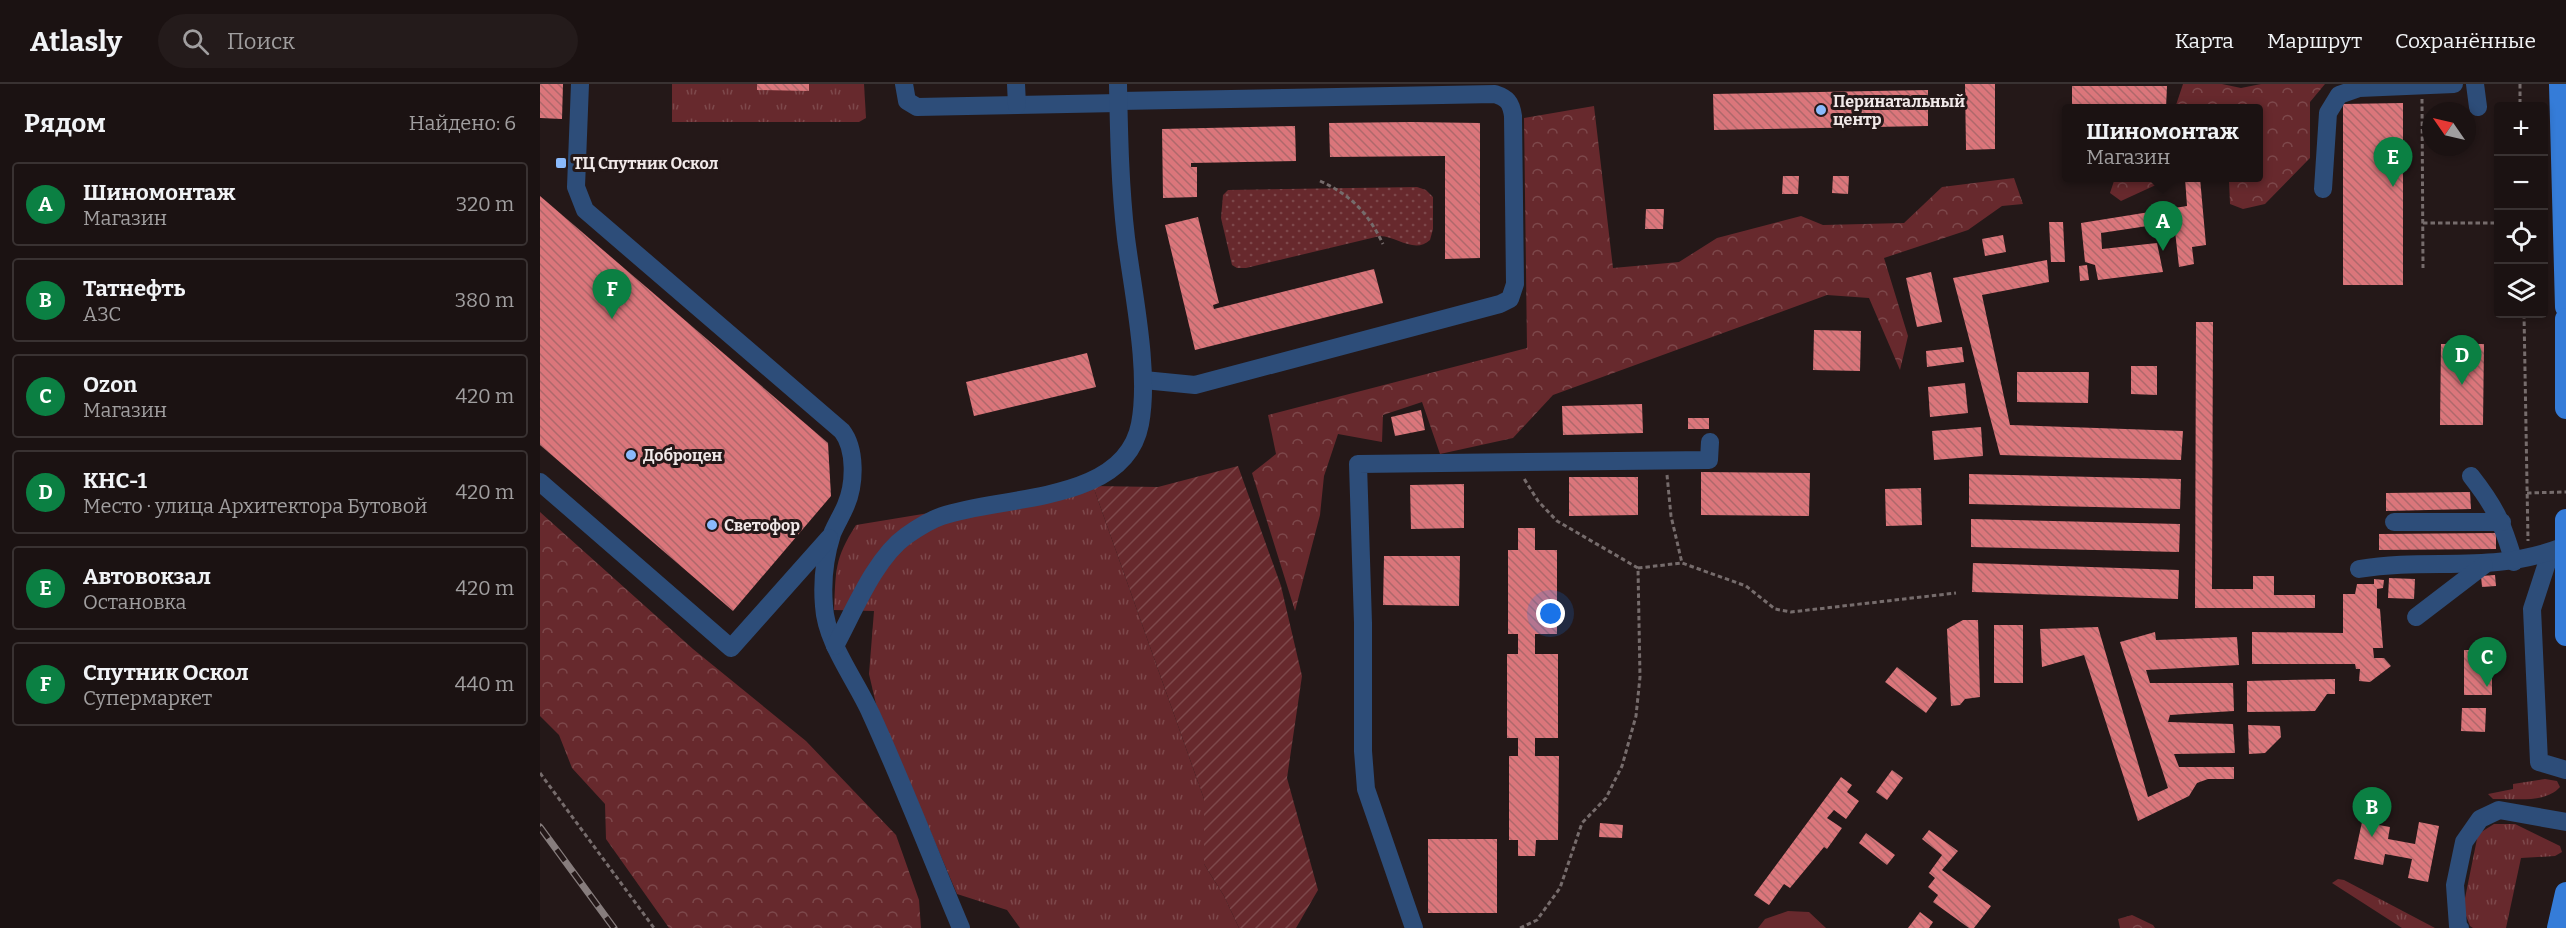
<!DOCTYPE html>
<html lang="ru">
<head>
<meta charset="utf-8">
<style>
  :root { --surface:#1b1212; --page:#241b1b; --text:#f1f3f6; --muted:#a09e9f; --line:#393232; --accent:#0b8043 }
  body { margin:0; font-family:Bitter,serif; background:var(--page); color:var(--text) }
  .controls { position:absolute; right:18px; top:18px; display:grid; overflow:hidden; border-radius:6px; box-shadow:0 3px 9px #0003 }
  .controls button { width:54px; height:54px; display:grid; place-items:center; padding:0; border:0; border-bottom:2px solid var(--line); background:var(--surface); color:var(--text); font:30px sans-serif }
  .compass { position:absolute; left:1882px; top:18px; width:54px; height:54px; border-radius:50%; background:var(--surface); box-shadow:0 3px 9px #0003; rotate:304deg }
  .you { position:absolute; left:1011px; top:530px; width:21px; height:21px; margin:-15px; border:4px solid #fff; border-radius:50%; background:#1a73e8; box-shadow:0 0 0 9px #1a73e833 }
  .badge { display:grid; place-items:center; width:39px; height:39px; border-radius:50%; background:var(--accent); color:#fff; font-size:20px; font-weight:700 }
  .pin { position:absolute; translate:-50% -50px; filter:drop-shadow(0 2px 3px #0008) }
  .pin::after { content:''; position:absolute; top:32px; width:21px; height:18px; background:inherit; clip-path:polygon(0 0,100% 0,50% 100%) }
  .popup { position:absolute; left:1522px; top:20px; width:201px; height:78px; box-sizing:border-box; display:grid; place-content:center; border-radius:6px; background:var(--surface); filter:drop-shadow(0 2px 4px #0005); font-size:20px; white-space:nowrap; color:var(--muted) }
  .popup b { font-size:22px; color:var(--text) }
  .popup::after { content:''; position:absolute; left:50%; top:100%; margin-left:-12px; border:12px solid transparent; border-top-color:var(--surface) }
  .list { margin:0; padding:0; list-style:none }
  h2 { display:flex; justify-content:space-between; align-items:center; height:78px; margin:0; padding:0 24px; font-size:26px }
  h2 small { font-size:20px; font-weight:400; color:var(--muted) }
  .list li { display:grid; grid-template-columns:39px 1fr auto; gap:18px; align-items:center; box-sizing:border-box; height:84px; margin:0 12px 12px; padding:0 12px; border:2px solid var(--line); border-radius:6px }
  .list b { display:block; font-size:22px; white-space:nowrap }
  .list p { margin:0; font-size:20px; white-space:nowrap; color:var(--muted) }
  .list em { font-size:20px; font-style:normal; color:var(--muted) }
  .icon { flex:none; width:33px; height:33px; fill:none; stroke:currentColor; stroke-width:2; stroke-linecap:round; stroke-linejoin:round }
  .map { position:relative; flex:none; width:2026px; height:844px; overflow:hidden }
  header { display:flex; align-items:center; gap:36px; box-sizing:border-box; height:84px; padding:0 30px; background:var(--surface); border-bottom:2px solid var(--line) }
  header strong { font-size:28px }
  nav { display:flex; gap:33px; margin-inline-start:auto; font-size:21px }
  .search { width:420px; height:54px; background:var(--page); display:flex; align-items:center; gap:15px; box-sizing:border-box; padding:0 21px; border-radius:33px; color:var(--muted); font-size:22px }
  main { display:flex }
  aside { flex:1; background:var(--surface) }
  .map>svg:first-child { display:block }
  .grass { fill:url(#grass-tufts) }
  .forest { fill:url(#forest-crowns) }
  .park { fill:url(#park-dots) }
  .garden { fill:url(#garden-furrows) }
  .pitch { fill:#67292d }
  .building { fill:url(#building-back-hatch) }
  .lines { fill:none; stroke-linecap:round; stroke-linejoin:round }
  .path { stroke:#766c6c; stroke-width:3; stroke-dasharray:4.5 3; stroke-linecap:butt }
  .minor { stroke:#2d4d79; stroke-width:18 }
  .major { stroke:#357cd8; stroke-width:22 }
  .rail-casing { stroke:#877d7d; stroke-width:7 }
  .rail { stroke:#241818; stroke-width:4.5; stroke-dasharray:14; stroke-linecap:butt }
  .poi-dot { fill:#8abafc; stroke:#241818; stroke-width:2 }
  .labels { text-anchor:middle; stroke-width:6; stroke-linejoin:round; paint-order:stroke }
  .poi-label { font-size:16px; font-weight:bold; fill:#f1e9e9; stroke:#241818; text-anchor:start }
</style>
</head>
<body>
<header>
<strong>Atlasly</strong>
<div class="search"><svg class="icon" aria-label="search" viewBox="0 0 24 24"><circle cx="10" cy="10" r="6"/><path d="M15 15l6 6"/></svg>Поиск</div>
<nav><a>Карта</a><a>Маршрут</a><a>Сохранённые</a></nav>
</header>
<main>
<aside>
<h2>Рядом<small>Найдено: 6</small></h2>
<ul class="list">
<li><span class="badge">A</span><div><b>Шиномонтаж</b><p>Магазин</p></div><em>320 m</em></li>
<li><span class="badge">B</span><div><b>Татнефть</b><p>АЗС</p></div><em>380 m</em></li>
<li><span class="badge">C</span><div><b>Ozon</b><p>Магазин</p></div><em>420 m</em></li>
<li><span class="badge">D</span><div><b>КНС-1</b><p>Место · улица Архитектора Бутовой</p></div><em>420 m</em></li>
<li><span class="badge">E</span><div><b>Автовокзал</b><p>Остановка</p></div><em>420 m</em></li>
<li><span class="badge">F</span><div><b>Спутник Оскол</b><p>Супермаркет</p></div><em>440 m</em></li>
</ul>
</aside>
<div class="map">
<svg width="2026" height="844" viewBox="0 0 2026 844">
  <defs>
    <pattern id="grass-tufts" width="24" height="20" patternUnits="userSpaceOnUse" patternTransform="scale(1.5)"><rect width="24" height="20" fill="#67292d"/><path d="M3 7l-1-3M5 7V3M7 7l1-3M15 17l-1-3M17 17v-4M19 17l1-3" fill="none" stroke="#7d484b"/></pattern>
    <pattern id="forest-crowns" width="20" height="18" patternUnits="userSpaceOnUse" patternTransform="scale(1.5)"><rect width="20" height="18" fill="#67292d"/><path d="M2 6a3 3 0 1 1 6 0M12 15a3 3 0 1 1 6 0" fill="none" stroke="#7d484b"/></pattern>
    <pattern id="park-dots" width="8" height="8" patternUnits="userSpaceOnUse" patternTransform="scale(1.5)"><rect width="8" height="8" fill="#67292d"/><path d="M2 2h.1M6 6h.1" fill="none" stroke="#7d484b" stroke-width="1.8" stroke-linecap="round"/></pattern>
    <pattern id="garden-furrows" width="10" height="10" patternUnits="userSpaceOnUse" patternTransform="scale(1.5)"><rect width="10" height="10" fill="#67292d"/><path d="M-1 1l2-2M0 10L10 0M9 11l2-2" fill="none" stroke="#7d484b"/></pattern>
    <pattern id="building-back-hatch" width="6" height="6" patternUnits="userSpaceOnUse" patternTransform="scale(1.5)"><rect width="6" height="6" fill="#db767b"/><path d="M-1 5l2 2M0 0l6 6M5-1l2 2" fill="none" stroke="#af686b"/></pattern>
  </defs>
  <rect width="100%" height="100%" fill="#241818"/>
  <!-- grass -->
  <g class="grass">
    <polygon points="132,0 324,0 326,34 319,38 132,38"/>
    <path d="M553,402L664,715V780L684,812L699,844H480L467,826L417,810L336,620L329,590L334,527L294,526C296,487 294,475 316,441Z"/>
    <path d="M2005,695L2017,697L2020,703C2005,720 1974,714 1953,715L1948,710L1973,705V700Z"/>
    <polygon points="1954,740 1975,740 2020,762 2022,768 2015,772 1981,774 1966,844 1933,844 1930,842 1923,824 1938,750"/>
    <polygon points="1798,795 1804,796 1895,844 1862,844 1792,799"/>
  </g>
  <!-- forest -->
  <g class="forest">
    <polygon points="1643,0 1682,0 1701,4 1721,0 1785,0 1770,18 1770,74 1725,120 1703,125 1690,120 1689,97 1692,94 1719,94 1719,24 1635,24"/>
    <polygon points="1054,22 1073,184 1139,178 1177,154 1261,132 1283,141 1364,139 1402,103 1474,94 1483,120 1462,122 1428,146 1344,174 1368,252 1360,286 1329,214 1287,211 1013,311 973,354 900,370 882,318 843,331 842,358 798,350 784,392 780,431 755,527 712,389 736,370 728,331 987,264 984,34"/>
    <polygon points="1575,94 1624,94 1618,100 1581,117 1570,109"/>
    <polygon points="0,428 153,565 266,657 356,751 379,816 381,844 129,844 66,755 65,720 32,684 19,651 0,632"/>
    <polygon points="1592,831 1613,841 1615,844 1580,844 1578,835"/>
  </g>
  <!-- park -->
  <path class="park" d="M877,103L886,106L893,113V145L890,156C875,170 858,153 840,152L706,184H697L692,181L681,134L683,111L688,106Z"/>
  <!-- garden -->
  <polygon class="garden" points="698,382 741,502 762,592 747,694 778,806 756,844 699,844 684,812 664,780 664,715 553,402 618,403"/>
  <!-- pitch -->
  <polygon class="pitch" points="1248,827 1269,828 1286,844 1218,844 1225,835"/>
  <!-- building -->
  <g class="building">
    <polygon points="0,0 23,0 22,35 0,34"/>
    <polygon points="217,0 269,0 269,7 217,6"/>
    <polygon points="1425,0 1455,0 1455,65 1426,66"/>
    <polygon points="1532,2 1627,2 1626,24 1532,24"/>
    <polygon points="1388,6 1388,42 1174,46 1173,10"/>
    <polygon points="1863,19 1863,201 1803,201 1803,20"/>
    <polygon points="871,38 940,39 940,174 905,175 905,72 790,73 789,39"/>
    <polygon points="755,42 756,77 651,79 651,83 657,83 657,113 623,114 622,45"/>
    <polygon points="1243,92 1259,92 1258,110 1242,110"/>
    <polygon points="1293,92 1309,92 1308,110 1292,109"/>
    <polygon points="1645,94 1660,94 1666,161 1652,163 1654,180 1639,183 1634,138 1561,149 1562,165 1617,159 1623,188 1558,196 1555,181 1545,178 1541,139 1647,122"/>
    <polygon points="0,112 288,359 291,412 193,527 0,361"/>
    <polygon points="1106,125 1124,125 1123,145 1105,145"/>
    <polygon points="658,133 679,219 673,221 674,225 834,185 843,219 655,266 625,141"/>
    <polygon points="1509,138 1523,138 1525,178 1511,178"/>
    <polygon points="1463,151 1466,168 1445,172 1442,155"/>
    <polygon points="1507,176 1509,198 1442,211 1470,341 1643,347 1641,376 1460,371 1413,194"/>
    <polygon points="1547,181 1549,196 1540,197 1539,182"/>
    <polygon points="1391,188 1402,238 1377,243 1366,194"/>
    <polygon points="1656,238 1673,238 1672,505 1713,505 1713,492 1734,492 1734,511 1775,511 1775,524 1655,524"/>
    <polygon points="1274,246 1321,247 1320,287 1273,286"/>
    <polygon points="1901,260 1944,260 1943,341 1900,341"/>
    <polygon points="1422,263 1424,278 1387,283 1386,267"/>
    <polygon points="547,269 556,303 434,332 426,298"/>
    <polygon points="1591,282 1617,282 1617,311 1591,310"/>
    <polygon points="1477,288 1549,288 1548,319 1477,318"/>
    <polygon points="1425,299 1428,329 1390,333 1388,303"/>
    <polygon points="1102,320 1103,349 1023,351 1022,322"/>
    <polygon points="881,326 885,346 855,352 851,333"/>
    <rect x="1148" y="334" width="21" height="11"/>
    <polygon points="1441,343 1443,372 1394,376 1392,347"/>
    <polygon points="1161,388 1270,389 1269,432 1161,431"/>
    <polygon points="1429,390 1641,395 1640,425 1429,420"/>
    <polygon points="1029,393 1098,393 1098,431 1029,432"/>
    <polygon points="924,400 924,444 871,445 870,401"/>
    <polygon points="1381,404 1382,441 1346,442 1345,405"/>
    <polygon points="1930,408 1931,425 1846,427 1846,409"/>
    <polygon points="1431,435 1640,440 1639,468 1431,463"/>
    <polygon points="978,444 995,444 995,466 1017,466 1017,550 995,550 995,570 1018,570 1018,654 995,654 995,672 1019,672 1018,756 996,756 995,772 978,772 978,756 969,756 969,672 978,672 978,654 967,654 967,570 978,570 978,550 968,550 968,466 978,466"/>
    <polygon points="1956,449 1956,465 1839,466 1839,450"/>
    <polygon points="844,472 920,472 919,522 843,521"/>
    <polygon points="1433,479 1639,486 1638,515 1432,508"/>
    <polygon points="1955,491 1956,502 1942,503 1941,492"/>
    <polygon points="1849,494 1875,495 1874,515 1848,514"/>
    <polygon points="1834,495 1844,496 1843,504 1837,505 1837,524 1840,525 1843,564 1833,564 1834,574 1844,574 1851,582 1830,598 1819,597 1820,585 1816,585 1815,580 1712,580 1712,548 1803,549 1803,510 1815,510 1817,500 1834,500"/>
    <polygon points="1423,536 1438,536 1440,613 1425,615 1420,621 1411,622 1407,545"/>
    <rect x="1454" y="541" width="29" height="58"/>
    <polygon points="1558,543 1608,713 1628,704 1580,558 1615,548 1616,556 1697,553 1699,581 1606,586 1610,599 1693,599 1694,627 1630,631 1628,638 1693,640 1695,669 1634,670 1639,683 1694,683 1694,695 1668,695 1657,699 1649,712 1598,737 1544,571 1502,583 1500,545"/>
    <rect x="1924" y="566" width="28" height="45"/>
    <polygon points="1357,583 1397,614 1386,629 1345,598"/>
    <polygon points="1795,595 1795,610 1787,610 1775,627 1707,628 1707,597"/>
    <polygon points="1922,624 1946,624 1945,648 1921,647"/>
    <polygon points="1708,641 1740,642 1741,653 1725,669 1709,670"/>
    <polygon points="1352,686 1363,694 1347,716 1336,708"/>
    <polygon points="1301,693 1312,701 1307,708 1319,717 1306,735 1294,726 1287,734 1302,744 1287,765 1284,763 1250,804 1244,800 1229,821 1214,811"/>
    <polygon points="1822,738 1850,743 1848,755 1875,760 1879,738 1899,742 1888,798 1868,794 1872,775 1845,770 1843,781 1814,775"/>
    <polygon points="1060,739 1083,741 1082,754 1059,753"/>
    <polygon points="1389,746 1418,767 1402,786 1451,822 1434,844 1429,844 1393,818 1398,811 1388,803 1395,794 1389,789 1402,771 1382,755"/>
    <polygon points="1326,749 1355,771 1347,781 1319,759"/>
    <rect x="888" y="755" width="69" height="74"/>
    <polygon points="1380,828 1393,838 1389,844 1368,844"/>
  </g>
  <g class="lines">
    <!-- path -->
    <g class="path">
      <polyline points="1980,0 1980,22"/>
      <polyline points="1882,15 1883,184"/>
      <path d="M780,97C811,111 828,129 843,160"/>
      <polyline points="1883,139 1958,139"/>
      <polyline points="1984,230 1988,457"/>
      <polyline points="1127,391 1131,432 1142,479 1206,502 1235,525 1251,528 1416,509"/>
      <polyline points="1987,409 2026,408"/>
      <polyline points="1098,484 1142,479"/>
      <polyline points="0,689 114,844"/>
      <polyline points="980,844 997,836 1020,804 1042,739 1066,714 1082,682 1096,632 1100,593 1098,484 1017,437 998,417 983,393"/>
    </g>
    <!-- minor -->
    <g class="minor">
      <path d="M40,0L36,103L45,126L302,347C316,365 315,400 306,421C302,431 296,440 292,450C285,472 282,499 284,522C286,559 316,596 331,630C363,700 391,773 421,844"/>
      <polyline points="364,0 367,17 377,23 579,19"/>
      <polyline points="476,0 477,21"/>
      <polyline points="1935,0 1938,23"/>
      <path d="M579,17L955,10C967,14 971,18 973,32L975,200L970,215L960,220L655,301L604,296"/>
      <polyline points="1783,105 1788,29 1799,11 1819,4 1914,0"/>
      <path d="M1931,392C1956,424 1962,438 1974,478"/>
      <polyline points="0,398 191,564 289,454"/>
      <polyline points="1854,438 1962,438"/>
      <polyline points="2025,462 2007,479 1992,525 1999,678 2026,686"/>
      <path d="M1819,485C1890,473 1950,490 2020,464"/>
      <polyline points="1876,533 1944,481"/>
      <path d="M295,562C313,529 335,474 366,452C376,445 390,436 402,432C462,411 585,420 600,340C610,287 593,209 586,154C580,103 579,52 578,0"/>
      <polyline points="874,844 826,705 823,667 823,539 818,380 1169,376 1170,358"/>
      <polyline points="1920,844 1918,842 1915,801 1924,758 1940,735 1959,726 2026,738"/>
    </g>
    <!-- major -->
    <g class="major">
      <polyline points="2020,0 2026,223"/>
      <polyline points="2026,235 2026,324"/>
      <polyline points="2026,436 2026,551"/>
      <polyline points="2018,844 2026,809"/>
    </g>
    <!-- rail casing -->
    <g class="rail-casing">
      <polyline id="rail" points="0,743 74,844"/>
    </g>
    <!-- rail -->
    <use href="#rail" class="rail"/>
  </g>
  <!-- markers -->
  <g class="poi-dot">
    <circle cx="1281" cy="26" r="6"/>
    <rect x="15" y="73" width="12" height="12" rx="3"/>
    <circle cx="91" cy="371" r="6"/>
    <circle cx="172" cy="441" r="6"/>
  </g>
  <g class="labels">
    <!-- poi labels -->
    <g class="poi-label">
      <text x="1293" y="23">Перинатальный<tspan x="1293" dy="18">центр</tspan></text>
      <text x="33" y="85">ТЦ Спутник Оскол</text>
      <text x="103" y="377">Доброцен</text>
      <text x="184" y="447">Светофор</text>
    </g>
  </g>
</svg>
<div class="controls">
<button>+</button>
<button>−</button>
<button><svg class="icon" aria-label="locate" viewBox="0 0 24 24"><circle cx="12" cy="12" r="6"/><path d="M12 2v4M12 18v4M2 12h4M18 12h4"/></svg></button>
<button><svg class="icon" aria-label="layers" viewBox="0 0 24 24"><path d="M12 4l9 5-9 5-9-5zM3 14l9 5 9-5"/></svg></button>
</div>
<svg class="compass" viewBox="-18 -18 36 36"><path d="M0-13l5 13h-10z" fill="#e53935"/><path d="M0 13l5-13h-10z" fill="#a09e9f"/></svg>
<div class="you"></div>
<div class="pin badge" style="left:1623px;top:167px">A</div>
<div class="popup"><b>Шиномонтаж</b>Магазин</div>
<div class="pin badge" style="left:1832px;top:753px">B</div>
<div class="pin badge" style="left:1947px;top:603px">C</div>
<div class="pin badge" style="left:1922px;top:301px">D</div>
<div class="pin badge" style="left:1853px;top:103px">E</div>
<div class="pin badge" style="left:72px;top:235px">F</div>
</div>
</main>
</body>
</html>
